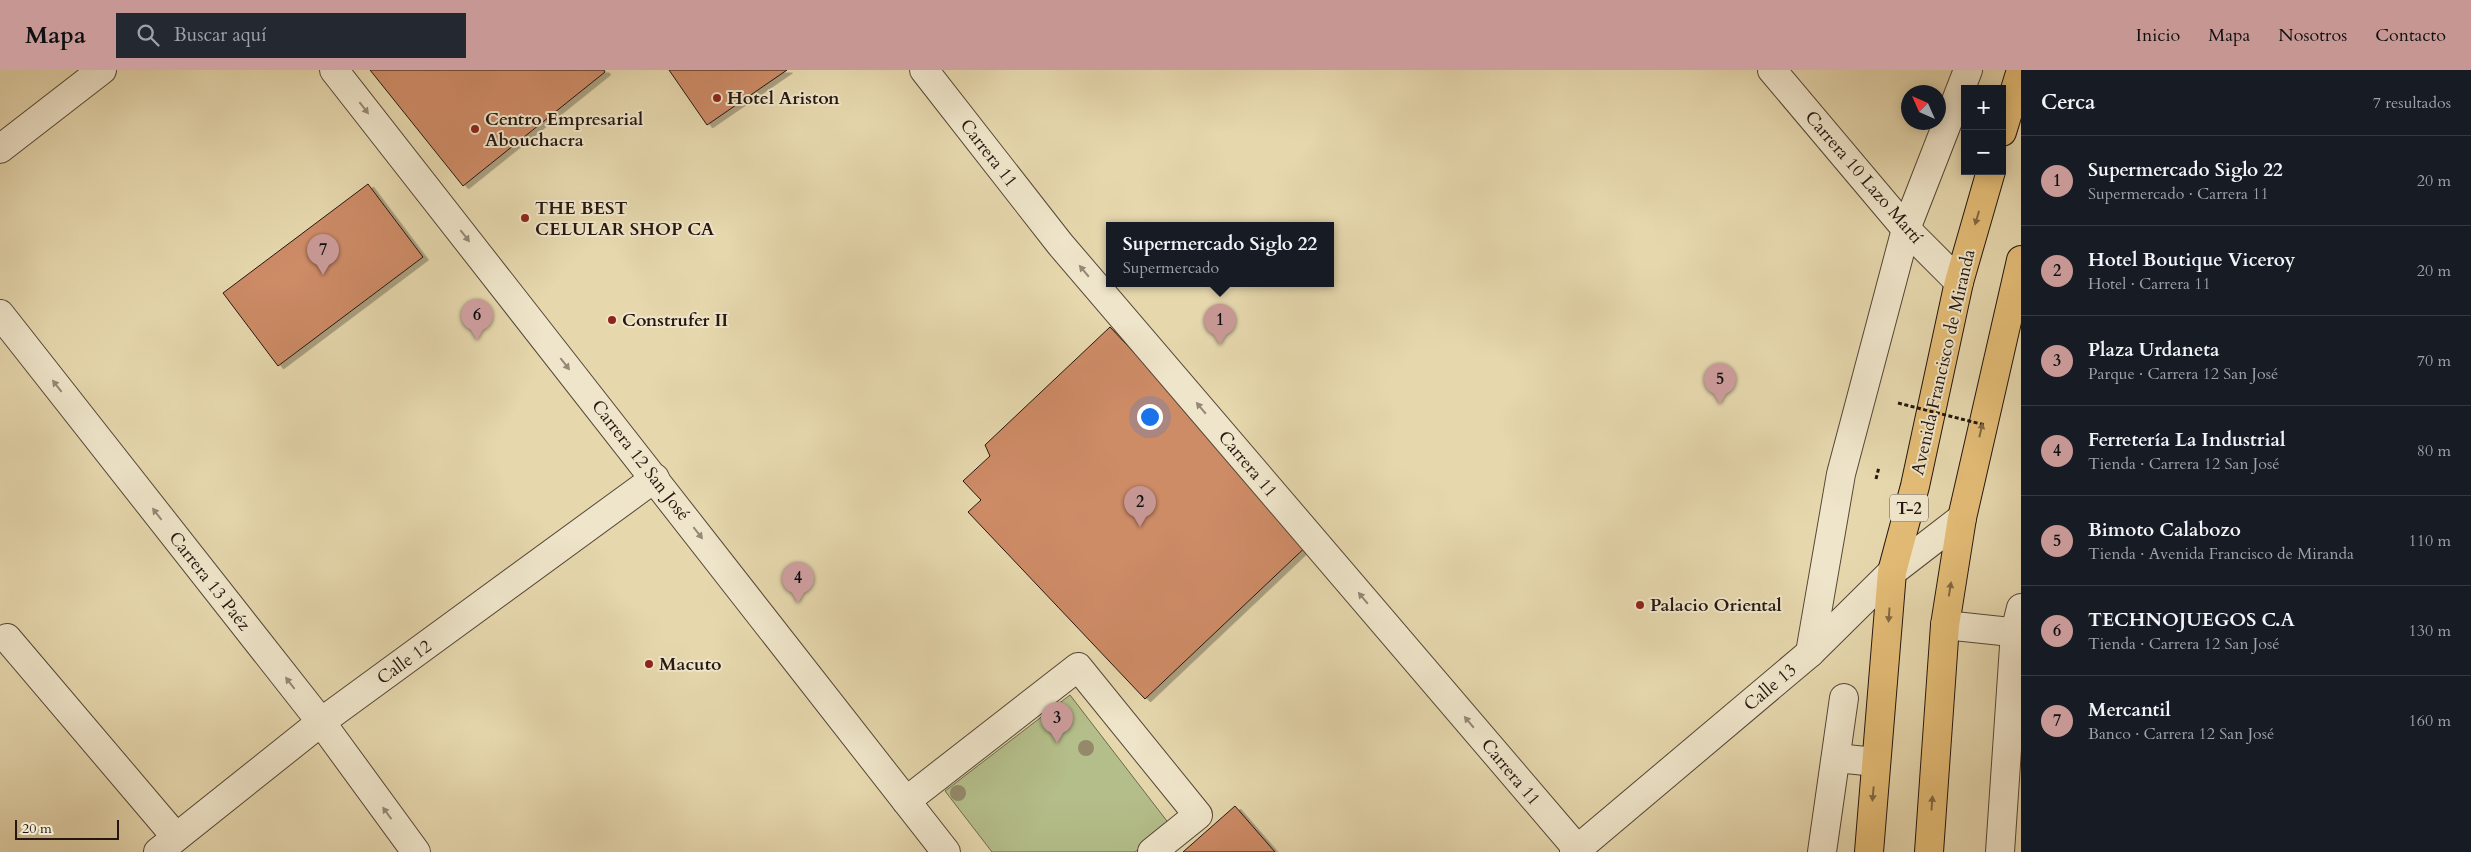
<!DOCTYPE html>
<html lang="es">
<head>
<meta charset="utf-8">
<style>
  :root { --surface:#171b24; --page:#242831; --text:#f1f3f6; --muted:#9ea1a6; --line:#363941; --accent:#c59692 }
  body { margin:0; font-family:Cardo,serif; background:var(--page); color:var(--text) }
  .controls { position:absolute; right:15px; top:15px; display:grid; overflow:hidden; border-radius:0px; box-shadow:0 2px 12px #0003 }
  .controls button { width:45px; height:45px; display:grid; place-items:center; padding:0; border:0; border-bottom:1px solid var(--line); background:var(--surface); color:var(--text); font:25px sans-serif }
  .compass { position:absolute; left:1901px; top:15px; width:45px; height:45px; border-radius:50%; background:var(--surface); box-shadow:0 2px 12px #0003; rotate:315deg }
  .scale { position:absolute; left:15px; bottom:12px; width:104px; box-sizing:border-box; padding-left:5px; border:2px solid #251710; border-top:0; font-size:14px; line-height:18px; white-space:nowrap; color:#251710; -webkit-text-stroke:4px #efe5ca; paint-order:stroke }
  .you { position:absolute; left:1149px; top:346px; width:18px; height:18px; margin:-12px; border:4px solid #fff; border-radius:50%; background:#1a73e8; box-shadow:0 0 0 8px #1a73e833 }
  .badge { display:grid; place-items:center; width:32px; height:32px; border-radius:50%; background:var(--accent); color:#111; font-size:16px; font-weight:700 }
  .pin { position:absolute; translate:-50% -41px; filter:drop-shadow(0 1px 2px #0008) }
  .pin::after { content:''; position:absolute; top:26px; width:18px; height:15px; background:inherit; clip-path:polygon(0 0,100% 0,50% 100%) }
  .popup { position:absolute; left:1106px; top:152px; width:228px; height:65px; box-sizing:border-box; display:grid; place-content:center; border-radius:0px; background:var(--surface); filter:drop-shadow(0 1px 4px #0005); font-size:16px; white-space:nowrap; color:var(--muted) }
  .popup b { font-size:19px; color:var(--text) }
  .popup::after { content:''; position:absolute; left:50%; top:100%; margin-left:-10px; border:10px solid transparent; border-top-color:var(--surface) }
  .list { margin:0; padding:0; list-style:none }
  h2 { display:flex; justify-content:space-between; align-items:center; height:65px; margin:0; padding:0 20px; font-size:21px }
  h2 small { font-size:16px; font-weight:400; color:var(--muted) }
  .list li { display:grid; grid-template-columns:32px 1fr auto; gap:15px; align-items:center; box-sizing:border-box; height:90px; padding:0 20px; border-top:1px solid var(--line) }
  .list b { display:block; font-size:19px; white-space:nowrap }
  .list p { margin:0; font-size:16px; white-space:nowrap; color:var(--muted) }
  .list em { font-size:16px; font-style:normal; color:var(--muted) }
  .icon { flex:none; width:28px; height:28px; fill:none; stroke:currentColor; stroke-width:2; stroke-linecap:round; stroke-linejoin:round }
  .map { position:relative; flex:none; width:2021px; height:782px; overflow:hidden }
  header { display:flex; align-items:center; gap:30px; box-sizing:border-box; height:70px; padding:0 25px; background:var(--accent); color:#111 }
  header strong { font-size:24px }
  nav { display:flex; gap:28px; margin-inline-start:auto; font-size:18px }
  .search { width:350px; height:45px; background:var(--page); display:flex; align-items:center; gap:12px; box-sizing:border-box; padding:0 18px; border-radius:0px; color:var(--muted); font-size:19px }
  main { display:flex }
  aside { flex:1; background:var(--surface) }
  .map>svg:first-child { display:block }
  .green { fill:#b4be8a; stroke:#6c6a4d }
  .building { fill:#cd8b66; stroke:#251710; filter:url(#shadow) }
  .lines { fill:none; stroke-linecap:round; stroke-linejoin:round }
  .minor-casing { stroke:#554737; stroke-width:30 }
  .highway-casing { stroke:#251710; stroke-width:30 }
  .path { stroke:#251710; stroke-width:3; stroke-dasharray:4 2.5; stroke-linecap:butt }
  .minor { stroke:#efe5ca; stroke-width:28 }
  .highway { stroke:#e3bc76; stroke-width:28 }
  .path-bridge { stroke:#251710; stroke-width:3; stroke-dasharray:4 2.5; stroke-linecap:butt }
  .tree { fill:#94896b }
  .oneway { fill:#948876 }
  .oneway2 { fill:#846a43 }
  .poi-dot { fill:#8f2418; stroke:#efe5ca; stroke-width:2 }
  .labels { text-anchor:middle; stroke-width:4; stroke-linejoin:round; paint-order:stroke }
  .shield { fill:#efe5ca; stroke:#625548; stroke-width:1 }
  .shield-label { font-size:16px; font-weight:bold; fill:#251710 }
  .poi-label { font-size:18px; font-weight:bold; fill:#251710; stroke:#efe5ca; text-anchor:start }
  .street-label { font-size:18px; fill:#251710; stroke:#efe5ca }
</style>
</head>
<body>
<header>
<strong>Mapa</strong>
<div class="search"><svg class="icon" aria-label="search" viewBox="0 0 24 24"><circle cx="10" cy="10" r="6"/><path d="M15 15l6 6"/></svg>Buscar aquí</div>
<nav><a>Inicio</a><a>Mapa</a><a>Nosotros</a><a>Contacto</a></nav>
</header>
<main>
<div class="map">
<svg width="2021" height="782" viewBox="0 0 2021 782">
  <defs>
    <filter id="shadow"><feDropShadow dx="5.5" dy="3" stdDeviation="0" flood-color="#0004"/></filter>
  </defs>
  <rect width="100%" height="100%" fill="#e6d7ad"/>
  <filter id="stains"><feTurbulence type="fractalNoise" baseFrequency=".004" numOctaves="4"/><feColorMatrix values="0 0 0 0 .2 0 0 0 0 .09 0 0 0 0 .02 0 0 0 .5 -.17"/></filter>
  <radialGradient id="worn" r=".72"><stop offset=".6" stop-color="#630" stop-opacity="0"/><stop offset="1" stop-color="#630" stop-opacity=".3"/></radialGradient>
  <!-- green -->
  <polygon class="green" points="1070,625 1170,755 1135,782 992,782 945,721"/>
  <!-- building -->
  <g class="building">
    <polygon points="370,0 604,0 605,2 463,116"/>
    <polygon points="669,0 787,0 707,55"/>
    <polygon points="368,114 423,187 278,296 223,223"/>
    <polygon points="1110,257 1312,471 1145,629 968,442 981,430 963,411 990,386 985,375"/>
    <polygon points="1235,736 1275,782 1183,782"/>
  </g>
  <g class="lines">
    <!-- minor casing -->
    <g class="minor-casing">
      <g id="minor">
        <polyline points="334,0 946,782"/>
        <polyline points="924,0 1060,174 1580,782"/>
        <polyline points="1772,0 1906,159 1959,212"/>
        <polyline points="0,79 102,0"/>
        <polyline points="0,244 321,652 416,782"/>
        <polyline points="1945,555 2021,563"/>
        <polyline points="7,568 176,767"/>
        <polyline points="1810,583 1841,404 1906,159 1968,0"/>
        <polyline points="1836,688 1876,692"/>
        <polyline points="906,731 1078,597 1198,745 1152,782"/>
        <polyline points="158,782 321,652 655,408"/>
        <polyline points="1574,782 1810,583 1892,502 1962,448"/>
        <polyline points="1822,782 1844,628"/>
        <polyline points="2000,782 2015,562 2021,538"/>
      </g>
    </g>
    <!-- highway casing -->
    <g class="highway-casing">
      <g id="highway">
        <polyline points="2002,62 2021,0"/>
        <polyline points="1869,782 1892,502 1915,416 1959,212 1991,101"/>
        <polyline points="1929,782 1945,555 1962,448 2021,190"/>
      </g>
    </g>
    <!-- path -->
    <polyline class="path" points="1876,409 1879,397"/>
    <!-- minor -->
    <use href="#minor" class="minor"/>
    <!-- highway -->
    <use href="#highway" class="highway"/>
    <!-- path-bridge -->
    <polyline class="path-bridge" points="1898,333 1985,355"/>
  </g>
  <!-- trees -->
  <g class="tree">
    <circle cx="1086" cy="678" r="8"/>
    <circle cx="958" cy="723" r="8"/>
  </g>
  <!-- one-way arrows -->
  <defs><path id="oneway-solid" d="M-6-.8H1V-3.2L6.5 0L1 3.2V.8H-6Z" transform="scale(1.25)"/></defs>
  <g class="oneway">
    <use href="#oneway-solid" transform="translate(364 38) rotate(52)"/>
    <use href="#oneway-solid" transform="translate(465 166) rotate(52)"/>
    <use href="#oneway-solid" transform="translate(1084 201) rotate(-130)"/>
    <use href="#oneway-solid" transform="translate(565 294) rotate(52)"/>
    <use href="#oneway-solid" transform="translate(57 316) rotate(-128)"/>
    <use href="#oneway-solid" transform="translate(1201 338) rotate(-130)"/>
    <use href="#oneway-solid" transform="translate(157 444) rotate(-128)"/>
    <use href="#oneway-solid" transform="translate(698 463) rotate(52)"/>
    <use href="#oneway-solid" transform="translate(1363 528) rotate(-130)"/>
    <use href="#oneway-solid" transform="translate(290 613) rotate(-128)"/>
    <use href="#oneway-solid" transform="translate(1469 652) rotate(-130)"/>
    <use href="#oneway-solid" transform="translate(387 743) rotate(-126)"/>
  </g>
  <g class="oneway2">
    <use href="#oneway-solid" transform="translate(1977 148) rotate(106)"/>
    <use href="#oneway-solid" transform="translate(1981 360) rotate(-77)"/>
    <use href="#oneway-solid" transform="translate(1950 519) rotate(-81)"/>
    <use href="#oneway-solid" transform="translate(1889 545) rotate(94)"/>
    <use href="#oneway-solid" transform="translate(1873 724) rotate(95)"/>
    <use href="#oneway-solid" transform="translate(1932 733) rotate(-86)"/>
  </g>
  <!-- markers -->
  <g class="poi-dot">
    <circle cx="717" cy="28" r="5"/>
    <circle cx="475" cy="59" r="5"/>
    <circle cx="525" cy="148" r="5"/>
    <circle cx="612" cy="250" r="5"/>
    <circle cx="1640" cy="535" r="5"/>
    <circle cx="649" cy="594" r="5"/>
  </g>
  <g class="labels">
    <!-- shield labels -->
    <rect class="shield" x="1890" y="424.5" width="38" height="27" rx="4"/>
    <g class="shield-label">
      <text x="1909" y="444">T-2</text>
    </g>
    <!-- poi labels -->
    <g class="poi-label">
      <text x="727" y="34">Hotel Ariston</text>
      <text x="485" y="55">Centro Empresarial<tspan x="485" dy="21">Abouchacra</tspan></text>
      <text x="535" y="144">THE BEST<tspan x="535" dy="21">CELULAR SHOP CA</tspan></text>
      <text x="622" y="256">Construfer II</text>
      <text x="1650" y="541">Palacio Oriental</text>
      <text x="659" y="600">Macuto</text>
    </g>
    <!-- street labels -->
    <g class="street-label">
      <text transform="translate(989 83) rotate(52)" y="6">Carrera 11</text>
      <text transform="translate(1864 107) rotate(49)" y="6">Carrera 10 Lazo Martí</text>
      <text transform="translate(1943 292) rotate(-77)" y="6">Avenida Francisco de Miranda</text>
      <text transform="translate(641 390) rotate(52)" y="6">Carrera 12 San José</text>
      <text transform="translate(1248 394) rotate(50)" y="6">Carrera 11</text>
      <text transform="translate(210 511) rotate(52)" y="6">Carrera 13 Paéz</text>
      <text transform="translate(404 592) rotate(-36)" y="6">Calle 12</text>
      <text transform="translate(1770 617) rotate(-40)" y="6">Calle 13</text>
      <text transform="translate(1511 702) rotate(50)" y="6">Carrera 11</text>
    </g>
  </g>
  <rect width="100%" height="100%" filter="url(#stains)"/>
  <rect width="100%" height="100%" fill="url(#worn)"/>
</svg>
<div class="controls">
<button>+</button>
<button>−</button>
</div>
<svg class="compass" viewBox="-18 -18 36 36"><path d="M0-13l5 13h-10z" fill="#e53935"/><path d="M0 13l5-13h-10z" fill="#9ea1a6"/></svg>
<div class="scale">20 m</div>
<div class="you"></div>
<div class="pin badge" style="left:1220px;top:275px">1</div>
<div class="popup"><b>Supermercado Siglo 22</b>Supermercado</div>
<div class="pin badge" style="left:1140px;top:457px">2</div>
<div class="pin badge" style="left:1057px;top:673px">3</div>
<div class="pin badge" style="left:798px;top:533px">4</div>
<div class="pin badge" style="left:1720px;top:334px">5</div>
<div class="pin badge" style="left:477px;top:270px">6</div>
<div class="pin badge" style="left:323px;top:205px">7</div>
</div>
<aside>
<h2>Cerca<small>7 resultados</small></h2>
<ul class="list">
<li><span class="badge">1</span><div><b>Supermercado Siglo 22</b><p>Supermercado · Carrera 11</p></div><em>20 m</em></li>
<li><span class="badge">2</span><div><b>Hotel Boutique Viceroy</b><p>Hotel · Carrera 11</p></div><em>20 m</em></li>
<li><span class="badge">3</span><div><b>Plaza Urdaneta</b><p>Parque · Carrera 12 San José</p></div><em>70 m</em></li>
<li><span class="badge">4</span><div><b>Ferretería La Industrial</b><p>Tienda · Carrera 12 San José</p></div><em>80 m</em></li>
<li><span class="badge">5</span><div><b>Bimoto Calabozo</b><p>Tienda · Avenida Francisco de Miranda</p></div><em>110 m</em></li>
<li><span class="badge">6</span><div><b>TECHNOJUEGOS C.A</b><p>Tienda · Carrera 12 San José</p></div><em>130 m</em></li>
<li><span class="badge">7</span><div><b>Mercantil</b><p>Banco · Carrera 12 San José</p></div><em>160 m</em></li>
</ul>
</aside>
</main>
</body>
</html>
